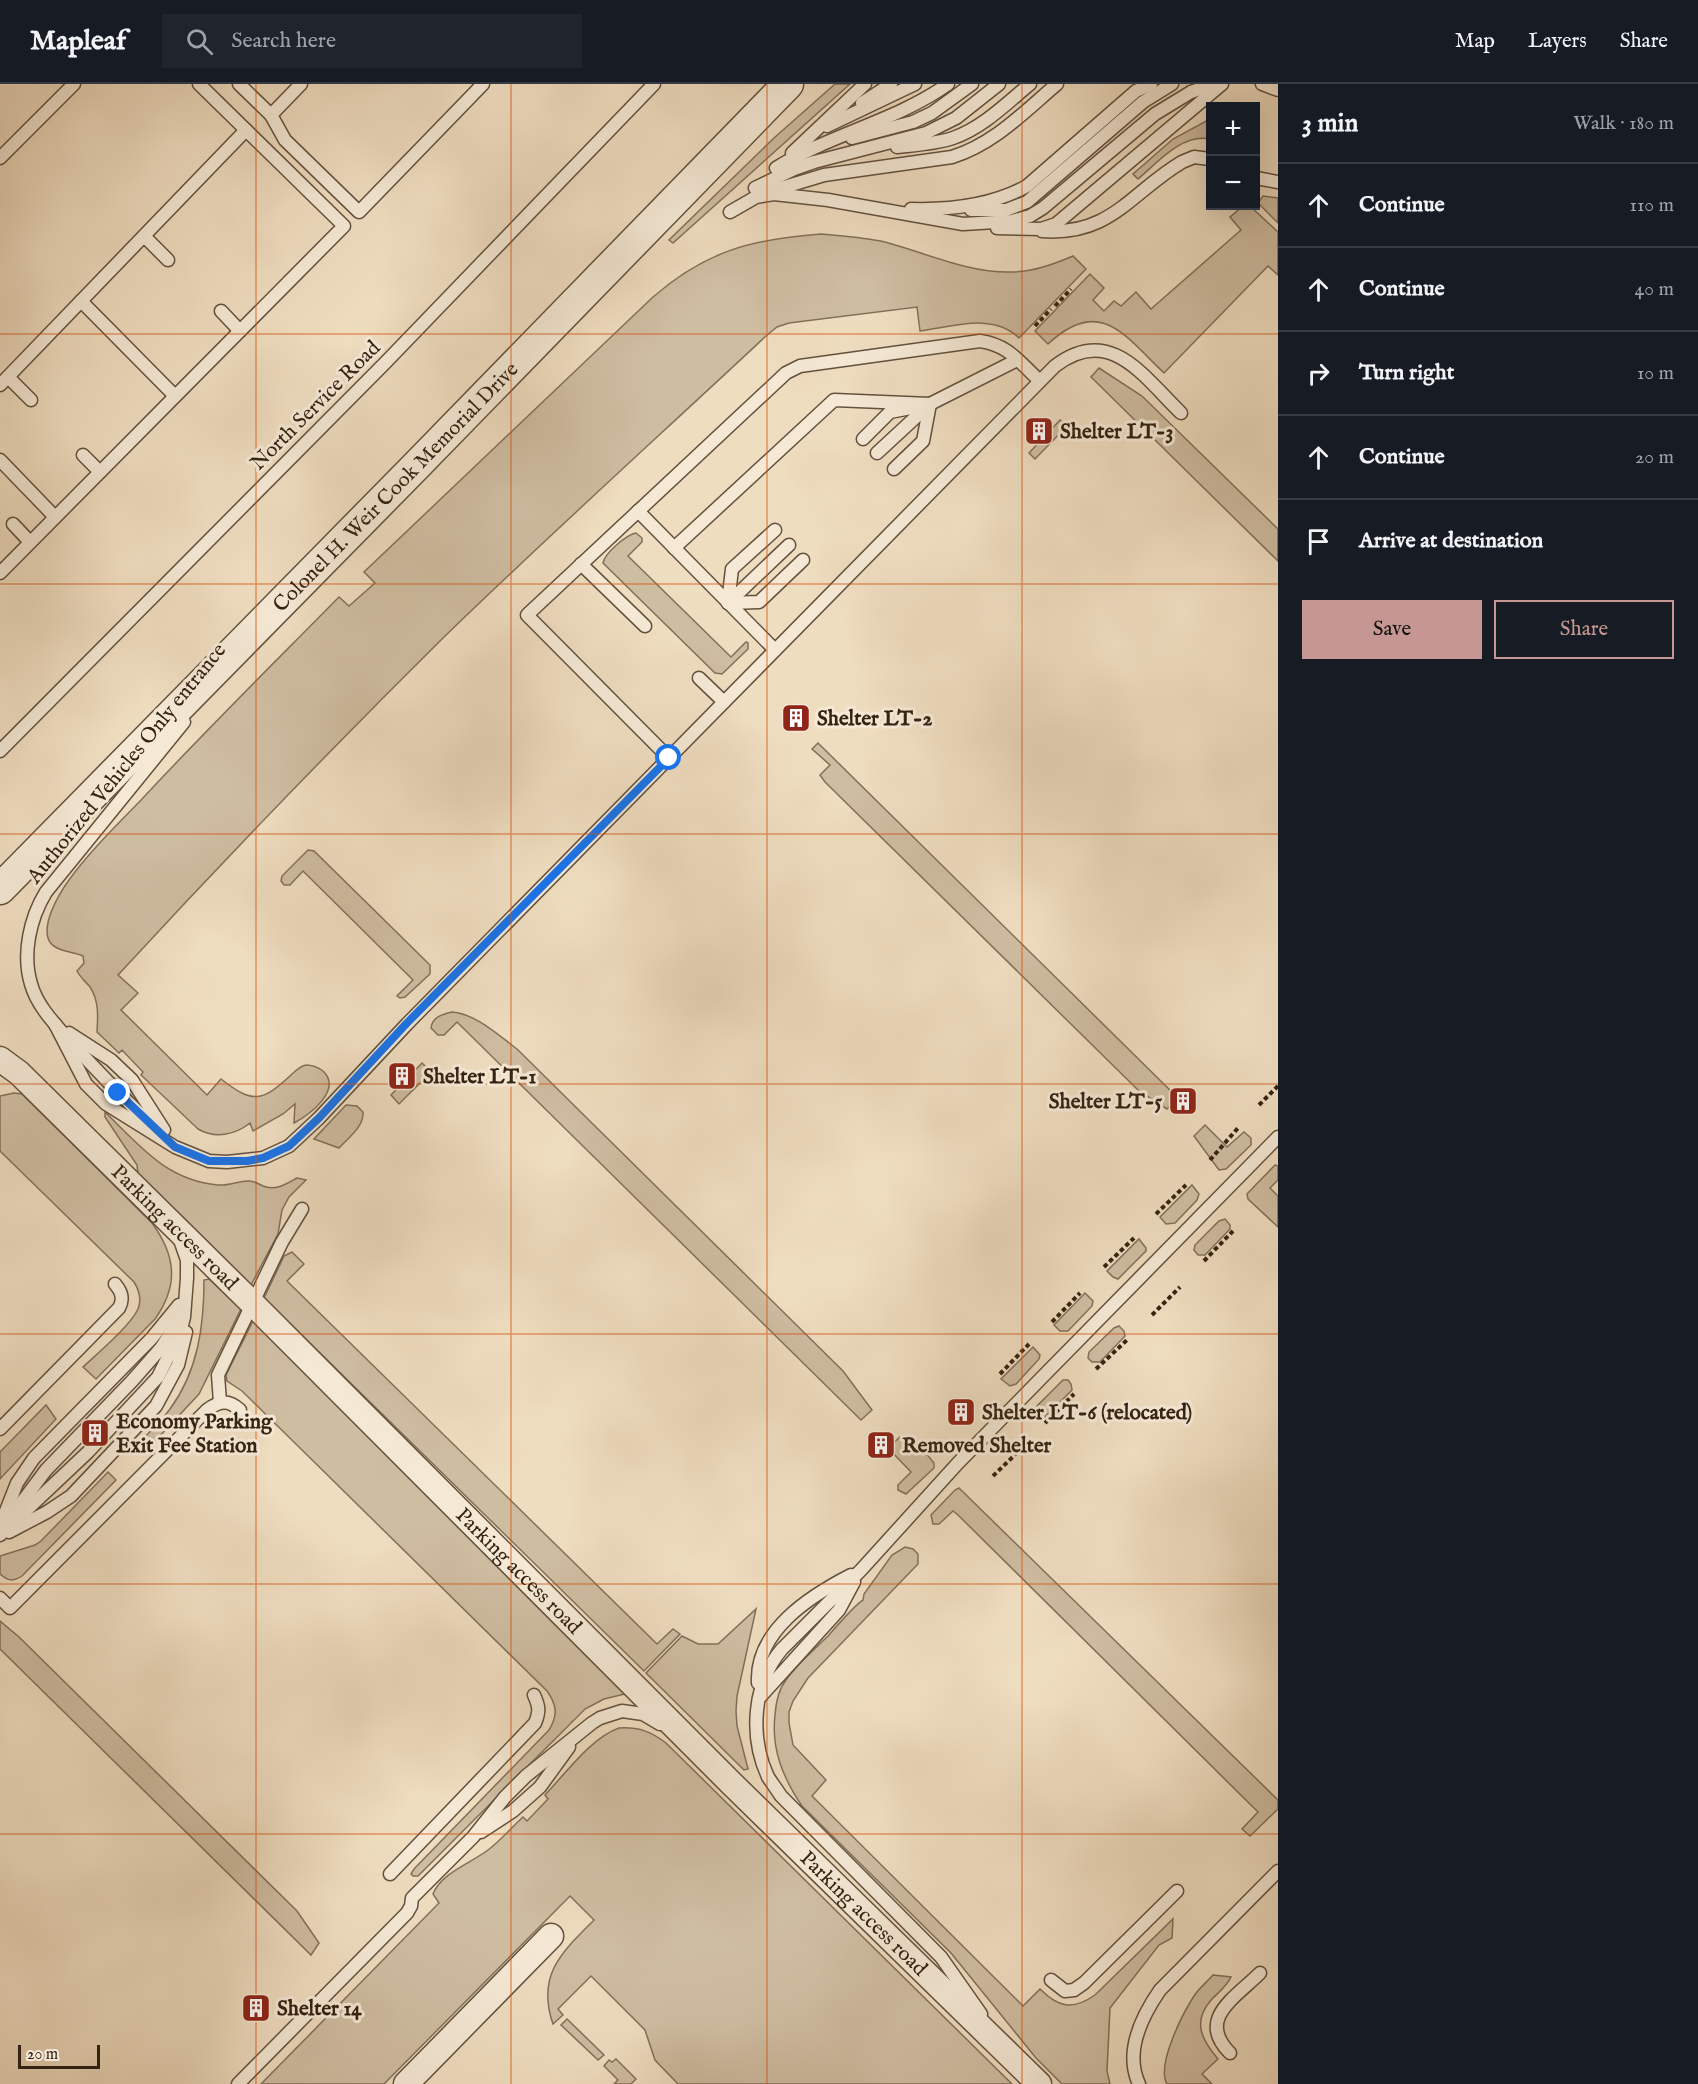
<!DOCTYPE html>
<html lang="en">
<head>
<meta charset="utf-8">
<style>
  :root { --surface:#171b24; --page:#20242c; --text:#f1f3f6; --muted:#9ea1a6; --line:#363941; --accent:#c59692 }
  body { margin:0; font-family:"IM FELL English",serif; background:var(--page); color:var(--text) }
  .controls { position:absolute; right:18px; top:18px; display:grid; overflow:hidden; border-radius:0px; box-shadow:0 6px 24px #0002 }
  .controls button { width:54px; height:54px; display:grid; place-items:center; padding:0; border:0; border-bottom:2px solid var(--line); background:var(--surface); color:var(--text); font:30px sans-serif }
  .scale { position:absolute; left:18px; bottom:15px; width:82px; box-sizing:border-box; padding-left:6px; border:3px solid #342212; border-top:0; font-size:16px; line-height:21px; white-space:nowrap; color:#342212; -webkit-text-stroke:4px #f5e9d6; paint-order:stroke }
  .stop { position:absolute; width:18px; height:18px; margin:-14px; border:4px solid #1a73e8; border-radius:50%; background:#fff }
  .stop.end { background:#1a73e8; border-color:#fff; box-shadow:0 2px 6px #0008 }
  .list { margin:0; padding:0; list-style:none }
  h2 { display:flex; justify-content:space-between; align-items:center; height:78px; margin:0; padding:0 24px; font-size:26px }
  h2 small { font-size:20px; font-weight:400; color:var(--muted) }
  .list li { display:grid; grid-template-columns:39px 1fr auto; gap:18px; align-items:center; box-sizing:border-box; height:84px; padding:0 24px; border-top:2px solid var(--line) }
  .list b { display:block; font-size:22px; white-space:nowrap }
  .list em { font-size:20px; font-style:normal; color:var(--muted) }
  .actions { display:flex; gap:12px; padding:18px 24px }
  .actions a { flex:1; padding:14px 0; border:2px solid var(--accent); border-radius:0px; text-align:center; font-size:21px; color:var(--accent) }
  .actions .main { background:var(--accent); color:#111 }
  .icon { flex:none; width:33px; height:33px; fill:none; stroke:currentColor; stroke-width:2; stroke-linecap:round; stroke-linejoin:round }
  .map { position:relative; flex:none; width:1278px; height:2000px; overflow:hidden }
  header { display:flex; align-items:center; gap:36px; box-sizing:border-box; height:84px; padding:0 30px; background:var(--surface); border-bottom:2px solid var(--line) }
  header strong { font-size:28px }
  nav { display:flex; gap:33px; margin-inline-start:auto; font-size:21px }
  .search { width:420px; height:54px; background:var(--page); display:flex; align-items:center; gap:15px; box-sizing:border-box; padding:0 21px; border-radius:0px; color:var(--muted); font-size:22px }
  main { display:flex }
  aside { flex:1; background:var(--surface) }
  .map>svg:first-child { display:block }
  .green { fill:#cfbda2; stroke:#82705a; stroke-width:1.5 }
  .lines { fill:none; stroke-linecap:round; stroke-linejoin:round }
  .service-casing { stroke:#63513e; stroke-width:15 }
  .minor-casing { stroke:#63513e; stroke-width:27 }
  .tertiary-casing { stroke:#63513e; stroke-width:33 }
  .path { stroke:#342212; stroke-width:4; stroke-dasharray:4.5 3; stroke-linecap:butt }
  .service { stroke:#f5e9d6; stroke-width:12 }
  .minor { stroke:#f5e9d6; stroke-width:24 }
  .tertiary { stroke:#f5e9d6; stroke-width:30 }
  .route { stroke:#1a73e8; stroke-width:8 }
  .grid { fill:none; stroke:#d6540d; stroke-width:1.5; stroke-opacity:0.55 }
  .labels { text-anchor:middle; stroke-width:6; stroke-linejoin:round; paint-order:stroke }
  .street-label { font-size:21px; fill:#342212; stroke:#f5e9d6 }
  .poi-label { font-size:21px; font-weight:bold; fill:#342212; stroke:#f5e9d6; text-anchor:start }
</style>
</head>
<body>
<header>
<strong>Mapleaf</strong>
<div class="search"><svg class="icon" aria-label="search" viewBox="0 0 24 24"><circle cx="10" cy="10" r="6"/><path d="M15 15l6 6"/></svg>Search here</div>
<nav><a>Map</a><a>Layers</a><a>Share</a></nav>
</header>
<main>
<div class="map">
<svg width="1278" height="2000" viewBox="0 0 1278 2000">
  <rect width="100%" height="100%" fill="#efddc0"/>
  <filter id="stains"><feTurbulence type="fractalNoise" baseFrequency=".00333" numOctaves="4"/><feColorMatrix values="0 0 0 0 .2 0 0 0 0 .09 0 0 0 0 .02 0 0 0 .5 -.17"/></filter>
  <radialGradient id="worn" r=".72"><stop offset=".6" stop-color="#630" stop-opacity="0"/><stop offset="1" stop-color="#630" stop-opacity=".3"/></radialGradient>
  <!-- green -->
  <g class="green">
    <polygon points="835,0 850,0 673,159 669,156 774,54"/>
    <path d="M1210,35V55C1182,49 1157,79 1138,95L1133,90L1173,55Z"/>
    <polygon points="1263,112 1278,114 1278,139 1258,119"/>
    <path d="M1243,122H1250L1278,148V191L1268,182L1164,289C1125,252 1100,211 1048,260L1035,247L1090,190L1104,204L1093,216L1104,227L1114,217L1121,222L1136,208L1151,225L1241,146L1230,133Z"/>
    <path d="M821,150C842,152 864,153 885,158C926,169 968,189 1011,188C1033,188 1054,180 1073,172L1086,185L1019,254C993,228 952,243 920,247L917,223L789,239L777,243L766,252C658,353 548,452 442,555C332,664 224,776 118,891L138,909L121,926L207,1011L221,995C253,1020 262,1018 291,991C295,987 300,982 306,981C312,981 319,984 323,987C343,1006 309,1031 294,1039L295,1020L283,1030L253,1047L250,1039C235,1051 215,1055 198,1045L141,991L143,988L122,966L119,969L97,948C98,933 99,916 90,903C85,897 80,893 77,887L84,879L83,872C73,867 52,868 48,854C43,837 59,810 69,796C90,767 117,741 142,715C206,646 273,580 339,513L349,522L375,499L364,488L653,213C706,167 752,155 821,150Z"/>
    <polygon points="1099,284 1142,312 1278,445 1278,477 1091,293"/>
    <polygon points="1060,336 1067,342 1035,375 1029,369"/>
    <path d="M636,449L642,454V458L628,472L731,573L746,558L748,559V565L722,590L715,589L603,479C605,469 626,451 636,449Z"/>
    <polygon points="818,659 1178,1014 1167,1025 1139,1007 825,698 820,691 830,681 812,665"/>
    <polygon points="308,766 314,767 430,881 430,890 405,913 400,914 397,912 413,896 303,787 290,801 284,801 281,797 282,792"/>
    <path d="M452,928C476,930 498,951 517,965L843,1287L872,1326L861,1336L457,938L444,951H438L431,944C432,933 443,930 452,928Z"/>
    <polygon points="422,979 431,988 399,1020 391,1011"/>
    <path d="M14,1009L22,1010L152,1139C176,1172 179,1201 155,1235L96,1295L83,1283C97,1270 131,1241 138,1225C142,1215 139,1206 134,1198L0,1067V1012Z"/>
    <path d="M346,1021L357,1022L363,1028C364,1043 348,1054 339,1064L314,1055Z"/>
    <path d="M105,1028C140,1062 166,1096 218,1101C229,1102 240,1096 250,1097C254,1097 259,1100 263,1102C276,1107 286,1100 297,1094L306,1096L289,1113L282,1126L278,1150L251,1201L138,1090L137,1081L105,1033Z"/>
    <polygon points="1205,1041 1227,1063 1244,1048 1251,1054 1251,1061 1226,1085 1219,1086 1194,1052"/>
    <polygon points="1275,1081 1278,1082 1278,1096 1270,1104 1278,1112 1278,1143 1248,1115 1247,1110"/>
    <polygon points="1192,1101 1199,1110 1197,1116 1175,1139 1166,1140 1160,1133"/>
    <polygon points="1225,1135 1230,1141 1230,1145 1205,1171 1198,1171 1194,1166 1195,1161 1219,1137"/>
    <polygon points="1139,1155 1146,1164 1146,1167 1118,1195 1113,1193 1107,1187"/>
    <polygon points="292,1168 304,1180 287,1197 657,1560 673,1545 680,1550 644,1587 264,1214 284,1172"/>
    <path d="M209,1195L241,1225L199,1310L143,1370L135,1363C146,1351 160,1339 170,1325C198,1287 204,1242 204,1196Z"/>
    <polygon points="1085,1209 1093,1217 1092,1222 1068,1247 1060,1247 1054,1241"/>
    <path d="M253,1237L625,1604V1610L604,1615L585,1625L418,1792H413L411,1790L414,1785L549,1646C558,1631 557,1621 547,1607L242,1307L227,1297L226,1291Z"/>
    <polygon points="1119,1242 1124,1247 1125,1252 1100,1278 1092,1278 1088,1274 1089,1268 1114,1244"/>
    <polygon points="1033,1263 1040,1271 1039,1275 1016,1300 1010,1302 1001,1295"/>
    <polygon points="1063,1296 1068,1296 1071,1300 1072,1306 1045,1333 1039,1333 1035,1329 1037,1322"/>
    <polygon points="46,1321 56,1335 0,1395 0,1368"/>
    <polygon points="900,1353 925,1368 934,1379 934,1384 906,1410 898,1406 898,1401 911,1388 888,1364"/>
    <path d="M108,1388L116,1396L22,1492C13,1498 8,1497 0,1490V1472L35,1461L41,1457Z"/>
    <polygon points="959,1404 1278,1716 1278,1725 1250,1752 1242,1745 1258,1728 958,1431 953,1427 939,1440 933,1440 931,1431 955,1406"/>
    <path d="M905,1463L913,1465L918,1470V1480L808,1594L793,1617L789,1628V1639L793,1661L826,1696L812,1712L1023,1922L1040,1905C1058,1923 1072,1927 1095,1911L1173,1835L1172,1854L1159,1861L1110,1924L1107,1987L1110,2000H1062L1036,1974L951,1869L802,1722C783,1694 771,1665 775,1631C776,1618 778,1606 786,1596C797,1580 814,1566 828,1552C835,1544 856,1520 863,1516L864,1510L892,1471Z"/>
    <polygon points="756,1525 737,1612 736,1627 737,1642 748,1685 744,1686 646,1589 682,1552 698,1560 718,1560"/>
    <polygon points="0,1537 19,1553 297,1827 319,1859 311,1871 0,1565"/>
    <path d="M619,1644C639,1643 650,1647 666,1659L1012,2000H678L655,1976L645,1946L591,1892L558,1925L563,1931L553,1940C536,1891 562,1868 594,1836L570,1812L384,2000H261L439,1819L433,1810C441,1789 471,1779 488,1766C500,1757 511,1744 523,1733L527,1737L548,1715L545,1711C565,1690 592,1653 619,1644Z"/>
    <path d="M1213,1891L1231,1893C1227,1902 1219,1908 1212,1915C1192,1937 1201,1955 1218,1975L1202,1990L1212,2000H1167C1156,1981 1183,1929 1194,1912C1199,1904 1207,1898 1213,1891Z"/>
    <polygon points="567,1935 604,1971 598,1976 561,1941"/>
    <polygon points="616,1975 636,1995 631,2000 614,2000 618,1996 604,1982 609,1976 612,1978"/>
  </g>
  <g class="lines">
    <!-- service casing -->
    <g class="service-casing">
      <g id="service">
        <polyline points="239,0 271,31 301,0"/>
        <polyline points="1262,0 1278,6"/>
        <polyline points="862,19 891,0"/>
        <polyline points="271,31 285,56 359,128 483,0"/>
        <polyline points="827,42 915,0"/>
        <polyline points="852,54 913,38 932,29 972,0"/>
        <path d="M897,63C915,61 935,60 953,54C982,44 1006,20 1030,0"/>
        <polyline points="792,69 865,0"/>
        <polyline points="0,74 74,0"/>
        <path d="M776,84C831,50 896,37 948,0"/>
        <polyline points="1256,94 1278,98"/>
        <polyline points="755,104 794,85 814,78 926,49 956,34 999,0"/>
        <path d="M768,108L824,91L952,73C994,60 1024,28 1057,0"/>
        <path d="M911,125C950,126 993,121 1027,102L1136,7L1151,0"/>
        <polyline points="971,126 1006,126 1027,118 1143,18 1172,0"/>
        <polyline points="730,128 756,113 774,110 828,116 963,140 1012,137 1030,132 1043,124 1155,30 1191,8 1213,0"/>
        <polyline points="997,144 1041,145 1056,140 1222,0"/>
        <path d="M1042,147C1111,152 1130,109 1182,78L1194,73L1210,75"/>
        <polyline points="144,152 168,176"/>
        <polyline points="81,217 175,312"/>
        <polyline points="221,227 240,247"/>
        <polyline points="8,293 31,316"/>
        <polyline points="0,301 246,46"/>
        <polyline points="863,355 890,328 911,324"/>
        <polyline points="877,369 930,320 1017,276"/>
        <polyline points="83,371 100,388"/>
        <polyline points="0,376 55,433"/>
        <polyline points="894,385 923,357 930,320"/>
        <polyline points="638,427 775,566"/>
        <polyline points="13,440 30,458"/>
        <polyline points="674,464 834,316 930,320"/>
        <polyline points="581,480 645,542"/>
        <polyline points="0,489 344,142 199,0"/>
        <polyline points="728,519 732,485 775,446"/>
        <polyline points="728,519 759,518 803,476"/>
        <polyline points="728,519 789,461"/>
        <polyline points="699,594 724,618"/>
        <polyline points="0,667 385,279 654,0"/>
        <path d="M669,674L527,531L786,289L800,282L980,257C1009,261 1019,278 1040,297"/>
        <path d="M55,940L86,1000L106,1020L175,1063L209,1077L227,1078L263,1074L289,1062L319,1034L407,940L1055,282C1110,240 1143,292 1181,329"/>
        <polyline points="69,949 111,976 132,996 164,1046"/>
        <path d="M156,1045C125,1016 97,987 69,956C55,940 37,922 31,900C22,870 30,834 46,808L184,638"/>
        <polyline points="220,1318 218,1291 282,1158 302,1125"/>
        <path d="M0,1345L119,1224C124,1215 122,1208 115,1200"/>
        <polyline points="10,1434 46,1386 132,1297 161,1264 174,1244 179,1232"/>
        <polyline points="2,1437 17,1399 34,1374 151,1255 179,1221"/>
        <polyline points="9,1448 47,1428 71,1412 156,1322 178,1281 186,1248"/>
        <polyline points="0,1451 88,1368 158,1293 180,1249 184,1233 187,1194 187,1176 180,1156"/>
        <path d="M0,1514L10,1524L207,1326C219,1317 228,1315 240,1326"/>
        <path d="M758,1599C755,1547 810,1512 851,1491"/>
        <polyline points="761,1612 839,1526 854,1498"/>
        <polyline points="481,1748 513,1727 540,1703 569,1663"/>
        <path d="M390,1790L535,1639C540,1627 539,1622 534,1611"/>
        <polyline points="1051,1896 1065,1907 1074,1906 1084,1899 1177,1807"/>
        <path d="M981,1930L941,1873L781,1712C777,1706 772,1699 768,1693C749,1652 753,1599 782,1565L861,1486L958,1379L1278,1053"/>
        <path d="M1230,1969C1196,1935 1235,1914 1260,1889"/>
        <polyline points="238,2000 407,1829 411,1822 412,1814 473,1753 505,1713 526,1692 592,1639 600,1634 622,1627 643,1630 660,1640"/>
        <path d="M1139,2000C1124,1968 1142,1932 1160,1906L1278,1787"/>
      </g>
    </g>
    <!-- minor casing -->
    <g class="minor-casing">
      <g id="minor">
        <path id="s1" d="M0,975L19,989L253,1220L732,1700L1039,2000"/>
        <polyline points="406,2000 551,1852"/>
      </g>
    </g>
    <!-- tertiary casing -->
    <g class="tertiary-casing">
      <g id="tertiary">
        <path id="s2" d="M0,805L416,382L788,0"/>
      </g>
    </g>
    <!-- path -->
    <g class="path">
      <polyline points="1055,222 1071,205"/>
      <polyline points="1035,242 1051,225"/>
      <polyline points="1259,1021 1278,1002"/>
      <polyline points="1210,1076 1238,1044"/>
      <polyline points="1156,1130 1186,1101"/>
      <polyline points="1204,1177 1233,1147"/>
      <polyline points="1104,1183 1134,1154"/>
      <polyline points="1152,1231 1180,1203"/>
      <polyline points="1052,1238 1080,1209"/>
      <polyline points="1096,1285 1127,1256"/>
      <polyline points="1000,1290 1029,1260"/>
      <polyline points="1045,1339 1074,1310"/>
      <polyline points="993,1392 1023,1363"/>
    </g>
    <!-- service -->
    <use href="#service" class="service"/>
    <!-- minor -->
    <use href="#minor" class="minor"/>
    <!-- tertiary -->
    <use href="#tertiary" class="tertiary"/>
  </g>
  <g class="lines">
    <!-- route -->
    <polyline class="route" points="118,1009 175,1063 209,1077 247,1077 263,1074 289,1062 319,1034 406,940 669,674"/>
  </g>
  <!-- grid -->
  <path class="grid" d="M256,0V2000M511,0V2000M767,0V2000M1022,0V2000M0,250H1278M0,500H1278M0,750H1278M0,1000H1278M0,1250H1278M0,1500H1278M0,1750H1278"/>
  <!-- icons -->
  <defs>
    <g id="building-square" transform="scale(1.5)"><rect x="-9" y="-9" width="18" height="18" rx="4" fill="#8f2418" stroke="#f5e9d6"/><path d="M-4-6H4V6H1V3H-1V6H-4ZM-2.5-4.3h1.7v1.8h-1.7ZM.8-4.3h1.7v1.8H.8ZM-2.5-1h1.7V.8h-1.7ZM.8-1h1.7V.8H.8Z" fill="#fff"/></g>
  </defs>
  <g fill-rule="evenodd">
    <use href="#building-square" x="1039" y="347"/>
    <use href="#building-square" x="796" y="634"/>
    <use href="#building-square" x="402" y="992"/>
    <use href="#building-square" x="1183" y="1017"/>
    <use href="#building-square" x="961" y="1328"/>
    <use href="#building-square" x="95" y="1349"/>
    <use href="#building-square" x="881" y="1361"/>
    <use href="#building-square" x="256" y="1924"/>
  </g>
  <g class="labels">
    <!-- street labels -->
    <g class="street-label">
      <text transform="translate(315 321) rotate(-45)" y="7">North Service Road</text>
      <text dy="7" stroke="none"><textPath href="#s2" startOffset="564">Colonel H. Weir Cook Memorial Drive</textPath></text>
      <text transform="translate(126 679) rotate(-51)" y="7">Authorized Vehicles Only entrance</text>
      <text dy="7" stroke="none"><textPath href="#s1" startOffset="243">Parking access road</textPath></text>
      <text dy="7" stroke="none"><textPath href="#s1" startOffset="729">Parking access road</textPath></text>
      <text dy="7" stroke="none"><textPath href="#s1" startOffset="1215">Parking access road</textPath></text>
    </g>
    <!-- poi labels -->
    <g class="poi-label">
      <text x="1060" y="354">Shelter LT-3</text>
      <text x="817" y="641">Shelter LT-2</text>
      <text x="423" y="999">Shelter LT-1</text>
      <text x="1162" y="1024" text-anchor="end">Shelter LT-5</text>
      <text x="982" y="1335">Shelter LT-6 (relocated)</text>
      <text x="116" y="1344">Economy Parking<tspan x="116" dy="24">Exit Fee Station</tspan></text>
      <text x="902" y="1368">Removed Shelter</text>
      <text x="277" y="1931">Shelter 14</text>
    </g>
  </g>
  <rect width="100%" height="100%" filter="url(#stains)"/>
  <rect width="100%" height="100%" fill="url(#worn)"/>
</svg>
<div class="controls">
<button>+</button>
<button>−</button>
</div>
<div class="scale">20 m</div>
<div class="stop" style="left:669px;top:674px"></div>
<div class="stop end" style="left:118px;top:1009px"></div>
</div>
<aside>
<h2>3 min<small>Walk · 180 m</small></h2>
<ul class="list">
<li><svg class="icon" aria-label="ahead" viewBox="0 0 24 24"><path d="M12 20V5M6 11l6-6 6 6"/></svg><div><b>Continue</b></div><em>110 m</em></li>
<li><svg class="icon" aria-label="ahead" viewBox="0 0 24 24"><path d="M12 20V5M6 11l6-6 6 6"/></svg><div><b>Continue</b></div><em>40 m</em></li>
<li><svg class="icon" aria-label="right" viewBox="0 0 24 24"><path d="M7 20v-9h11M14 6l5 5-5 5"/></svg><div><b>Turn right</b></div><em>10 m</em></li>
<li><svg class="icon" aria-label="ahead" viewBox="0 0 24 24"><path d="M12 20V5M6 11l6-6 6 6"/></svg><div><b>Continue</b></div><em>20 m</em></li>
<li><svg class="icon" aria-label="arrive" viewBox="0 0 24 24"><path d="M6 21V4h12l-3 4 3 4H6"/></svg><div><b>Arrive at destination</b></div></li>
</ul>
<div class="actions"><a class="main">Save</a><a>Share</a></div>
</aside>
</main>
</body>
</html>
